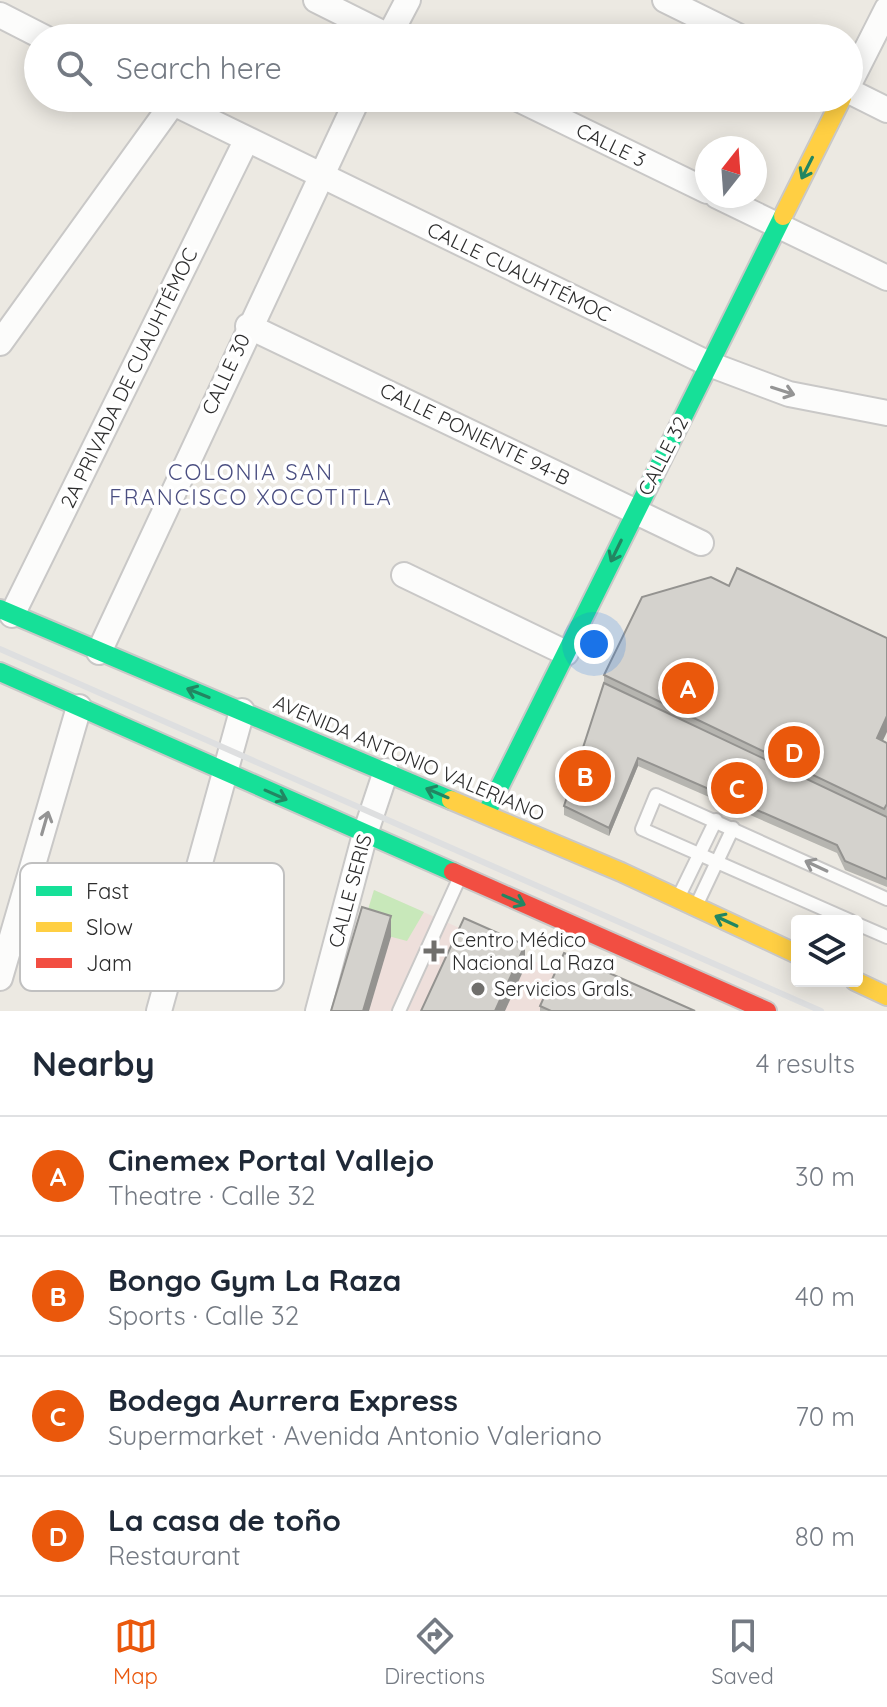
<!DOCTYPE html>
<html lang="en">
<head>
<meta charset="utf-8">
<style>
  :root { --surface:#fff; --page:#f2f2f3; --text:#1f2937; --muted:#747a83; --line:#e0e1e3; --accent:#ea580c }
  body { margin:0; font-family:Quicksand,sans-serif; background:var(--page); color:var(--text) }
  .controls { position:absolute; right:24px; bottom:24px; display:grid; overflow:hidden; border-radius:8px; box-shadow:0 4px 20px #0003 }
  .controls button { width:72px; height:72px; display:grid; place-items:center; padding:0; border:0; border-bottom:2px solid var(--line); background:var(--surface); color:var(--text); font:40px sans-serif }
  .compass { position:absolute; left:695px; top:136px; width:72px; height:72px; border-radius:50%; background:var(--surface); box-shadow:0 4px 20px #0003; rotate:17deg }
  .you { position:absolute; left:594px; top:644px; width:28px; height:28px; margin:-20px; border:6px solid #fff; border-radius:50%; background:#1a73e8; box-shadow:0 0 0 12px #1a73e833 }
  .badge { display:grid; place-items:center; width:52px; height:52px; border-radius:50%; background:var(--accent); color:#fff; font-size:26px; font-weight:700 }
  .pin { position:absolute; translate:-50% -50%; border:4px solid #fff; box-shadow:0 2px 8px #0006 }
  .list { margin:0; padding:0; list-style:none }
  h2 { display:flex; justify-content:space-between; align-items:center; height:104px; margin:0; padding:0 32px; font-size:34px }
  h2 small { font-size:26px; font-weight:400; color:var(--muted) }
  .list li { display:grid; grid-template-columns:52px 1fr auto; gap:24px; align-items:center; box-sizing:border-box; height:120px; padding:0 32px; border-top:2px solid var(--line) }
  .list b { display:block; font-size:30px; white-space:nowrap }
  .list p { margin:0; font-size:26px; white-space:nowrap; color:var(--muted) }
  .list em { font-size:26px; font-style:normal; color:var(--muted) }
  .icon { flex:none; width:44px; height:44px; fill:none; stroke:currentColor; stroke-width:2; stroke-linecap:round; stroke-linejoin:round }
  .map { position:relative; flex:none; width:887px; height:1011px; overflow:hidden }
  .search { position:absolute; background:var(--surface); box-shadow:0 4px 20px #0003; left:24px; right:24px; top:24px; height:88px; display:flex; align-items:center; gap:20px; box-sizing:border-box; padding:0 28px; border-radius:44px; color:var(--muted); font-size:30px }
  .sheet { height:584px; background:var(--surface) }
  nav { display:flex; justify-content:space-around; align-items:center; box-sizing:border-box; height:112px; border-top:2px solid var(--line); background:var(--surface); font-size:22px; color:var(--muted) }
  nav a { display:grid; justify-items:center; gap:4px }
  nav .on { color:var(--accent) }
  .map>svg:first-child { display:block }
  .medical { fill:#eedfdb }
  .green { fill:#c8e8ba }
  .lines { fill:none; stroke-linecap:round; stroke-linejoin:round }
  .lane-casing { stroke:#c9c8c7; stroke-width:16 }
  .street-casing { stroke:#c9c8c7; stroke-width:28 }
  .fast-casing { stroke:#c9c8c7; stroke-width:22 }
  .slow-casing { stroke:#c9c8c7; stroke-width:22 }
  .jam-casing { stroke:#c9c8c7; stroke-width:22 }
  .lane { stroke:#fcfcfb; stroke-width:12 }
  .street { stroke:#fcfcfb; stroke-width:24 }
  .fast { stroke:#16e098; stroke-width:18 }
  .slow { stroke:#ffcf43; stroke-width:18 }
  .jam { stroke:#f24e42; stroke-width:18 }
  .rail { stroke:#dedfe0; stroke-width:6 }
  .wall { fill:#b6b5b0 }
  .shaded-wall { fill:#949390 }
  .building { fill:#d4d2cd; stroke:#949390; stroke-width:2 }
  .oneway { stroke:#228662 }
  .oneway2 { stroke:#949494 }
  .poi-dot { fill:#706f6c; stroke:#fff; stroke-width:3 }
  .labels { text-anchor:middle; stroke-width:7; stroke-linejoin:round; paint-order:stroke }
  .street-label { font-size:20px; fill:#2d2d2d; stroke:#fff }
  .poi-label { font-size:20px; fill:#2d2d2d; stroke:#fff; text-anchor:start }
  .neighbourhood-label { font-size:22px; letter-spacing:2px; fill:#4a4e81; stroke:#fff }
  .key { fill:#fff; stroke:#c0c0c0; stroke-width:2 }
  .key-label { font-size:22px; fill:#2d2d2d }
</style>
</head>
<body>
<div class="map">
<svg width="887" height="1011" viewBox="0 0 887 1011">
  <rect width="100%" height="100%" fill="#ece9e2"/>
  <!-- medical -->
  <polygon class="medical" points="374,890 646,1011 338,1011"/>
  <!-- green -->
  <polygon class="green" points="374,890 424,912 407,941 362,929"/>
  <g class="lines">
    <!-- lane casing -->
    <g class="lane-casing">
      <g id="lane">
        <polyline points="679,896 716,820"/>
        <polyline points="697,904 733,828"/>
        <polyline points="851,921 642,829 656,795 887,899"/>
        <polyline points="857,924 887,937"/>
        <polyline points="399,1011 459,879"/>
      </g>
    </g>
    <!-- street casing -->
    <g class="street-casing">
      <g id="street">
        <polyline points="316,0 392,38"/>
        <polyline points="665,0 742,38"/>
        <polyline points="0,15 45,38"/>
        <polyline points="388,38 408,0"/>
        <polyline points="849,84 887,9"/>
        <polyline points="849,91 887,110"/>
        <polyline points="163,98 709,364 789,394 887,413"/>
        <polyline points="516,98 707,191"/>
        <polyline points="717,196 887,278"/>
        <polyline points="248,326 701,543"/>
        <polyline points="0,343 173,103"/>
        <polyline points="404,575 566,653"/>
        <polyline points="12,615 246,141"/>
        <polyline points="99,652 358,98"/>
        <polyline points="0,978 79,707"/>
        <polyline points="159,1011 242,711"/>
        <polyline points="318,1011 365,834 386,771"/>
      </g>
    </g>
    <!-- fast casing -->
    <g class="fast-casing">
      <g id="fast">
        <polyline points="0,609 451,800"/>
        <polyline points="0,672 453,872"/>
        <polyline points="486,814 783,216"/>
      </g>
    </g>
    <!-- slow casing -->
    <g class="slow-casing">
      <g id="slow">
        <polyline points="783,216 842,98"/>
        <polyline points="451,800 621,872 797,954"/>
        <polyline points="855,981 887,996"/>
      </g>
    </g>
    <!-- jam casing -->
    <g class="jam-casing">
      <polyline id="jam" points="453,872 767,1011"/>
    </g>
    <!-- lane -->
    <use href="#lane" class="lane"/>
    <!-- street -->
    <use href="#street" class="street"/>
    <!-- fast -->
    <use href="#fast" class="fast"/>
    <!-- slow -->
    <use href="#slow" class="slow"/>
    <!-- jam -->
    <use href="#jam" class="jam"/>
    <!-- rail -->
    <polyline class="rail" points="0,649 821,1011"/>
  </g>
  <!-- wall -->
  <g class="wall">
    <polygon points="604,675 887,743 887,887 845,870 837,853 638,766 609,836 564,815 564,806 604,683"/>
    <polygon points="540,1006 695,1011 540,1011"/>
  </g>
  <!-- shaded-wall -->
  <g class="shaded-wall">
    <polygon points="887,716 887,732 877,753 877,738"/>
    <polygon points="638,758 638,766 609,836 609,828"/>
    <polygon points="391,916 391,937 369,1011 363,1011"/>
    <polygon points="525,945 525,967 505,1011 495,1011"/>
  </g>
  <!-- building -->
  <g class="building">
    <polygon points="737,568 887,638 887,716 877,738 887,743 887,804 884,809 604,675 642,597 711,577 729,586"/>
    <polygon points="604,683 887,817 887,879 845,861 837,845 638,758 609,828 564,806"/>
    <polygon points="362,907 391,916 363,1011 331,1011"/>
    <polygon points="464,918 525,945 495,1011 421,1011"/>
    <polygon points="564,953 695,1011 551,1011 540,1006"/>
  </g>
  <!-- one-way arrows -->
  <defs><path id="oneway-shaft" d="M-6 0H5M1.5-3L5.5 0L1.5 3" fill="none" stroke-width="1.6" stroke-linecap="round" stroke-linejoin="round" transform="scale(2)"/></defs>
  <g class="oneway">
    <use href="#oneway-shaft" transform="translate(807 168) rotate(117)"/>
    <use href="#oneway-shaft" transform="translate(616 551) rotate(116)"/>
    <use href="#oneway-shaft" transform="translate(198 693) rotate(-158)"/>
    <use href="#oneway-shaft" transform="translate(437 793) rotate(-157)"/>
    <use href="#oneway-shaft" transform="translate(276 795) rotate(24)"/>
    <use href="#oneway-shaft" transform="translate(514 900) rotate(24)"/>
    <use href="#oneway-shaft" transform="translate(726 921) rotate(-155)"/>
  </g>
  <g class="oneway2">
    <use href="#oneway-shaft" transform="translate(783 391) rotate(18)"/>
    <use href="#oneway-shaft" transform="translate(45 823) rotate(-74)"/>
    <use href="#oneway-shaft" transform="translate(816 866) rotate(-155)"/>
  </g>
  <!-- markers -->
  <g class="poi-dot">
    <path d="M430 939h8v8h8v8h-8v8h-8v-8h-8v-8h8z"/>
    <circle cx="478" cy="989" r="8"/>
  </g>
  <g class="labels">
    <!-- street labels -->
    <g class="street-label">
      <text transform="translate(611 145) rotate(26)" y="7">CALLE 3</text>
      <text transform="translate(519 272) rotate(26)" y="7">CALLE CUAUHTÉMOC</text>
      <text transform="translate(226 374) rotate(-65)" y="7">CALLE 30</text>
      <text transform="translate(129 378) rotate(-64)" y="7">2A PRIVADA DE CUAUHTÉMOC</text>
      <text transform="translate(475 434) rotate(26)" y="7">CALLE PONIENTE 94-B</text>
      <text transform="translate(663 456) rotate(-63)" y="7">CALLE 32</text>
      <text transform="translate(409 758) rotate(23)" y="7">AVENIDA ANTONIO VALERIANO</text>
      <text transform="translate(350 891) rotate(-75)" y="7">CALLE SERIS</text>
    </g>
    <!-- poi labels -->
    <g class="poi-label">
      <text x="452" y="947">Centro Médico<tspan x="452" dy="23">Nacional La Raza</tspan></text>
      <text x="494" y="996">Servicios Grals.</text>
    </g>
    <!-- neighbourhood labels -->
    <g class="neighbourhood-label">
      <text x="251" y="480">COLONIA SAN<tspan x="251" dy="25">FRANCISCO XOCOTITLA</tspan></text>
    </g>
  </g>
  <!-- legend -->
  <rect x="20" y="863" width="264" height="128" rx="12" class="key"/>
  <rect x="36" y="886" width="36" height="10" fill="#16e098"/>
  <rect x="36" y="922" width="36" height="10" fill="#ffcf43"/>
  <rect x="36" y="958" width="36" height="10" fill="#f24e42"/>
  <g class="key-label">
    <text x="86" y="899">Fast</text>
    <text x="86" y="935">Slow</text>
    <text x="86" y="971">Jam</text>
  </g>
</svg>
<div class="controls">
<button><svg class="icon" aria-label="layers" viewBox="0 0 24 24"><path d="M12 4l9 5-9 5-9-5zM3 14l9 5 9-5"/></svg></button>
</div>
<svg class="compass" viewBox="-18 -18 36 36"><path d="M0-13l5 13h-10z" fill="#e53935"/><path d="M0 13l5-13h-10z" fill="#747a83"/></svg>
<div class="you"></div>
<div class="pin badge" style="left:688px;top:688px">A</div>
<div class="pin badge" style="left:585px;top:776px">B</div>
<div class="pin badge" style="left:737px;top:788px">C</div>
<div class="pin badge" style="left:794px;top:752px">D</div>
<div class="search"><svg class="icon" aria-label="search" viewBox="0 0 24 24"><circle cx="10" cy="10" r="6"/><path d="M15 15l6 6"/></svg>Search here</div>
</div>
<section class="sheet">
<h2>Nearby<small>4 results</small></h2>
<ul class="list">
<li><span class="badge">A</span><div><b>Cinemex Portal Vallejo</b><p>Theatre · Calle 32</p></div><em>30 m</em></li>
<li><span class="badge">B</span><div><b>Bongo Gym La Raza</b><p>Sports · Calle 32</p></div><em>40 m</em></li>
<li><span class="badge">C</span><div><b>Bodega Aurrera Express</b><p>Supermarket · Avenida Antonio Valeriano</p></div><em>70 m</em></li>
<li><span class="badge">D</span><div><b>La casa de toño</b><p>Restaurant</p></div><em>80 m</em></li>
</ul>
</section>
<nav>
<a class="on"><svg class="icon" aria-label="map" viewBox="0 0 24 24"><path d="M3 6l6-2 6 2 6-2v14l-6 2-6-2-6 2zM9 4v14M15 6v14"/></svg>Map</a>
<a><svg class="icon" aria-label="directions" viewBox="0 0 24 24"><path d="M12 3l9 9-9 9-9-9zM9 14v-3h6M13 9l2 2-2 2"/></svg>Directions</a>
<a><svg class="icon" aria-label="saved" viewBox="0 0 24 24"><path d="M7 4h10v16l-5-4-5 4z"/></svg>Saved</a>
</nav>
</body>
</html>
